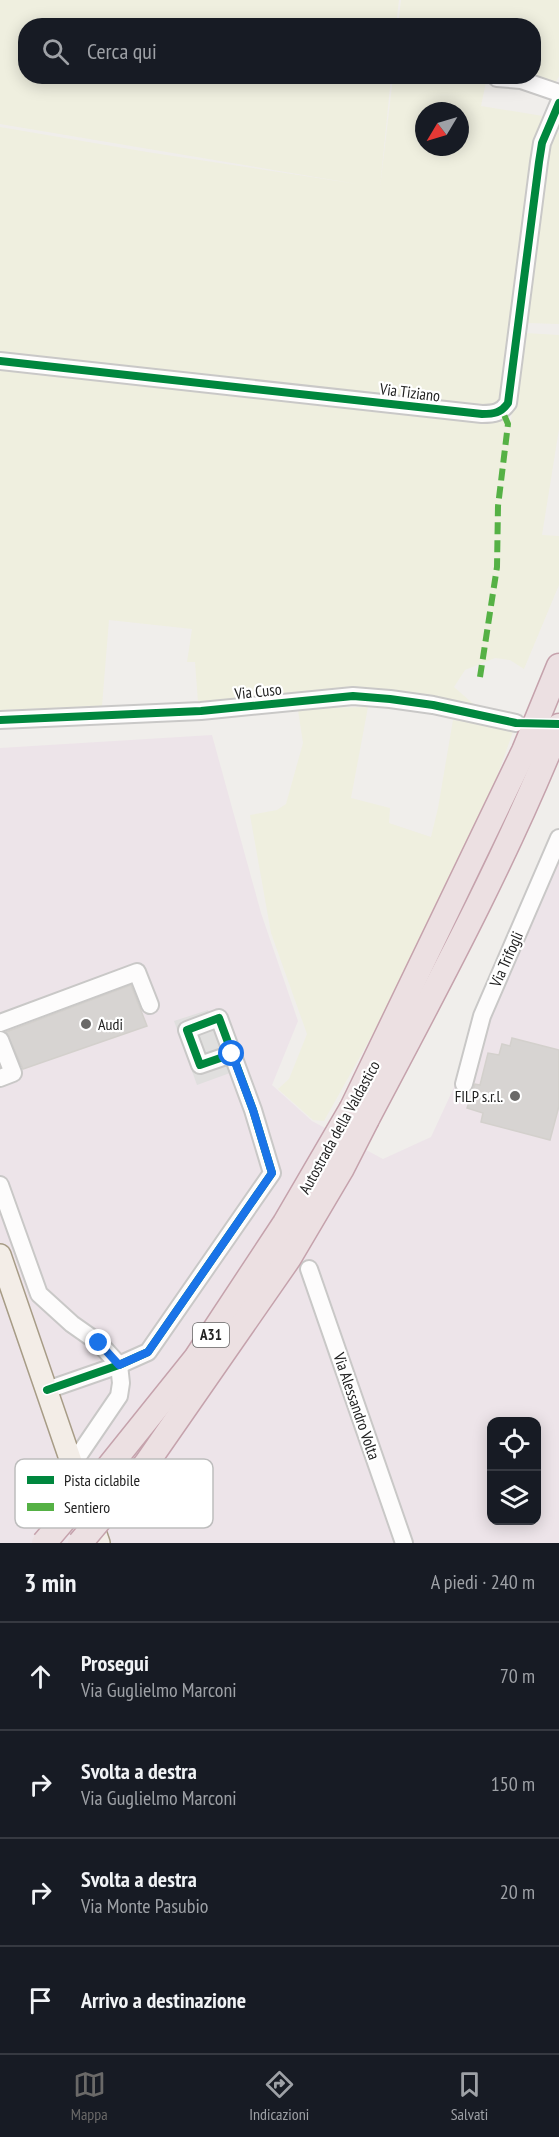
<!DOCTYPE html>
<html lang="it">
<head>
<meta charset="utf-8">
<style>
  :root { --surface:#171b24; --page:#242831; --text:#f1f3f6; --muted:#9ea1a6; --line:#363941; --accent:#6a6968 }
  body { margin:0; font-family:"PT Sans Narrow",sans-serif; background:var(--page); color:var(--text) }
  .controls { position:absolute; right:18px; bottom:18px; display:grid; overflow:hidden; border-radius:12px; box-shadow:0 3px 15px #0003 }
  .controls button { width:54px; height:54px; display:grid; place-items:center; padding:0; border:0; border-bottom:2px solid var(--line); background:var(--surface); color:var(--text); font:30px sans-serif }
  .compass { position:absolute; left:415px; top:102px; width:54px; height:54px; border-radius:50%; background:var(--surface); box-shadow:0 3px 15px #0003; rotate:232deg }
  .stop { position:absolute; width:18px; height:18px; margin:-14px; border:4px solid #1a73e8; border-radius:50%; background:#fff }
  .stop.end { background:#1a73e8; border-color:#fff; box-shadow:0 2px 6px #0008 }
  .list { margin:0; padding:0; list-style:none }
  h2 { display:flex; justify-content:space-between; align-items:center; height:78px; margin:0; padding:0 24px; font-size:26px }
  h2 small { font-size:20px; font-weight:400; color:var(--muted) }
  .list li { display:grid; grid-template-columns:39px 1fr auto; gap:18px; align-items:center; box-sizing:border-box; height:108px; padding:0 24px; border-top:2px solid var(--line) }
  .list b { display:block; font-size:22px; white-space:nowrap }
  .list p { margin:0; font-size:20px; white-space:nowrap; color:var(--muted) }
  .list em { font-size:20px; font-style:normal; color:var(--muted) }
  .icon { flex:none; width:33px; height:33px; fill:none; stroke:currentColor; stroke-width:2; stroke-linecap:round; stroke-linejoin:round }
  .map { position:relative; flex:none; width:559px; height:1543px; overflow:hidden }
  .search { position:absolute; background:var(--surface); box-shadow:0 3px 15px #0003; left:18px; right:18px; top:18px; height:66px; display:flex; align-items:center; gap:15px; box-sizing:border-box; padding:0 21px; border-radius:24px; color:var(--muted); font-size:22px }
  .sheet { height:510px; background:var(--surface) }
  nav { display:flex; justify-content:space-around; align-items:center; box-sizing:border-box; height:84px; border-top:2px solid var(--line); background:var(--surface); font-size:16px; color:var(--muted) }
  nav a { display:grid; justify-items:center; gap:3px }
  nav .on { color:var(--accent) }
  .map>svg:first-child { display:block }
  .industrial { fill:#ede4e9; fill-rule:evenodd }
  .farmland { fill:#efefdf; fill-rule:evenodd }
  .parking { fill:#e0dfde }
  .building { fill:#d7d4d2; stroke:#d3d0cc; stroke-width:1.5 }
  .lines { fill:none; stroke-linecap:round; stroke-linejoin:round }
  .minor-casing { stroke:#c9c8c7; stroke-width:20 }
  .major-casing { stroke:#a79c86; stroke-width:24 }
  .highway-casing { stroke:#c5a2ac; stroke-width:27 }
  .minor { stroke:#fdfcfc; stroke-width:16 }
  .major { stroke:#f3ede7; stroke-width:21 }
  .highway { stroke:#ece0e2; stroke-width:24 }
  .highway-bridge-casing { stroke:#c5a2ac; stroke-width:27; stroke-linecap:butt }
  .highway-bridge { stroke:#ece0e2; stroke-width:24 }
  .quiet { stroke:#55b145; stroke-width:6; stroke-dasharray:12 6; stroke-linecap:butt }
  .cycleway-casing { stroke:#fff; stroke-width:11 }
  .cycleway { stroke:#00873e; stroke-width:8 }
  .route { stroke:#1a73e8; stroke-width:8 }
  .poi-dot { fill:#6a6968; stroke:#fff; stroke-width:2 }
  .labels { text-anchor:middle; stroke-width:4.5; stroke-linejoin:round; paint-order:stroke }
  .shield { fill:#fff; stroke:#646464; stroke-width:1.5 }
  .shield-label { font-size:15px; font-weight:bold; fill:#222 }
  .street-label { font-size:16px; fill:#222; stroke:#fff }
  .poi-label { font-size:16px; fill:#222; stroke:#fff; text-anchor:start }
  .key { fill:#fff; stroke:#bdbdbd; stroke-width:1.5 }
  .key-label { font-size:16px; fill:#222 }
</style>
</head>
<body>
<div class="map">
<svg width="559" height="1543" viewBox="0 0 559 1543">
  <rect width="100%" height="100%" fill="#f0eeeb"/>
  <!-- industrial -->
  <path class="industrial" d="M212,735L261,913L298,1021L272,1085L312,1121L383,1159L431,1137L559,860V1543H0V748ZM492,1422H536V1520H492Z"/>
  <!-- farmland -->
  <g class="farmland">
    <path d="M0,0H399L396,25L26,26V76L391,77L380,188L393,77H487L481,106L549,117L503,403L492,409L0,357V127L147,152L357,184L0,124ZM424,111H460V147H424Z"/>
    <polygon points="401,0 559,0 559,76 557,80 554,84 534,76 534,26 398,26"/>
    <polygon points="550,131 559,133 559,324 527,323 525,321"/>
    <polygon points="525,333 559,335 559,429 542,535 559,536 559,585 524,669 510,660 495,658 465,670 454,687 478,708 344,691 198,702 195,662 187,662 192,629 109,620 102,706 0,710 0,366 511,421 520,339"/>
    <polygon points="368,707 351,798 390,808 389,823 431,837 438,808 453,720 514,729 489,799 389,1005 324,1121 313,1120 278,1089 289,1079 307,1034 271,933 250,815 277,810 286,804 303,743 298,710 319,708"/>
  </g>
  <!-- parking -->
  <polygon class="parking" points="208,1010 230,1073 197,1085 174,1021"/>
  <!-- building -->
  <g class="building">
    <polygon points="131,985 147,1026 23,1069 6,1032"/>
    <polygon points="512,1038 559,1050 559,1106 550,1140 481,1122 483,1113 467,1108 475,1084 480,1085 488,1053 499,1055 502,1044 510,1046"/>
  </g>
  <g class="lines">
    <!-- minor casing -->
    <g class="minor-casing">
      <g id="minor">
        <polyline points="497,78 521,80 559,93"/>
        <path d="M0,361L482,414C494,414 501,413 508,403L539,162L542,143L559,103"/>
        <polyline points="0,720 201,711 353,696 390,699 433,705 516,723"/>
        <polyline points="0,1023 137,972 150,1005"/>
        <polyline points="0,1040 13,1073 0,1078"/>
        <polyline points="464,1084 482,1016 559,838"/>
        <polyline points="0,1185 39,1294 72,1324 99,1343 119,1365"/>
        <polyline points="309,1269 404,1543"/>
        <polyline points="47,1390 119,1365 148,1352 272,1173 253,1110 219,1018 187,1030 200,1065 232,1054"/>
        <polyline points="72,1465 119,1396 121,1383 119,1365"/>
      </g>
    </g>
    <!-- major casing -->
    <g class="major-casing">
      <polyline id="major" points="0,1255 99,1543"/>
    </g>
    <!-- highway casing -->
    <g class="highway-casing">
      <g id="highway">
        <polyline points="352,1108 524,751 559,666"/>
        <path d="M367,1119C435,990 505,861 559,726"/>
      </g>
    </g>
    <!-- minor -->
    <use href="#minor" class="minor"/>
    <!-- major -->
    <use href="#major" class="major"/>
    <!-- highway -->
    <use href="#highway" class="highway"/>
    <!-- highway-bridge casing -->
    <g class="highway-bridge-casing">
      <g id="highway-bridge">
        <polyline points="44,1543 107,1469 196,1358 285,1223 352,1108"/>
        <polyline points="80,1543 146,1464 289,1258 341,1170 367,1119"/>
      </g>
    </g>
    <!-- highway-bridge -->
    <use href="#highway-bridge" class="highway-bridge"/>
    <!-- quiet -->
    <polyline class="quiet" points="480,677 497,567 498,506 508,424 502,410"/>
    <!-- cycleway casing -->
    <g class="cycleway-casing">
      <g id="cycleway">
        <path d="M0,361L482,414C494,414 501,413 508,403L539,162L542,143L559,103"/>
        <polyline points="0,720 201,711 353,696 390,699 433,705 516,723 559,724"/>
        <polyline points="47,1390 119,1365 148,1352 272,1173 253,1110 219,1018 187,1030 200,1065 232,1054"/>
      </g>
    </g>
    <!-- cycleway -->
    <use href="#cycleway" class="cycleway"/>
  </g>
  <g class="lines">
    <!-- route -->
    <polyline class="route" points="99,1343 119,1365 148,1352 272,1173 253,1110 232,1054"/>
  </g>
  <!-- markers -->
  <g class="poi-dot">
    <circle cx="86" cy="1024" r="6"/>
    <circle cx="515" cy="1096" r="6"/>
  </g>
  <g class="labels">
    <!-- shield labels -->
    <rect class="shield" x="193" y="1323" width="36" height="24" rx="4.5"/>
    <g class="shield-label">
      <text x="211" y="1340">A31</text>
    </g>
    <!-- street labels -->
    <g class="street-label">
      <text transform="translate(410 392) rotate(7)" y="6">Via Tiziano</text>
      <text transform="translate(258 691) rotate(-6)" y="6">Via Cuso</text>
      <text transform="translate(506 959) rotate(-66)" y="6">Via Trifogli</text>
      <text transform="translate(339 1127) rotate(-61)" y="6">Autostrada della Valdastico</text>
      <text transform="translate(357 1406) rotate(71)" y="6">Via Alessandro Volta</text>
    </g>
    <!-- poi labels -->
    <g class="poi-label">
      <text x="98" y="1030">Audi</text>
      <text x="503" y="1102" text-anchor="end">FILP s.r.l.</text>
    </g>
  </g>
  <!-- legend -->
  <rect x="15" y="1459" width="198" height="69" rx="9" class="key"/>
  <rect x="27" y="1476" width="27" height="8" fill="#00873e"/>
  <rect x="27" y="1503" width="27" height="8" fill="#55b145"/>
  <g class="key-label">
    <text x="64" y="1486">Pista ciclabile</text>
    <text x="64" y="1513">Sentiero</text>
  </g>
</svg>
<div class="controls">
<button><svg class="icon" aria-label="locate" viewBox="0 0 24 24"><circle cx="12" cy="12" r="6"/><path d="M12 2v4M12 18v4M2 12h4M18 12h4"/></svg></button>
<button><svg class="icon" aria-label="layers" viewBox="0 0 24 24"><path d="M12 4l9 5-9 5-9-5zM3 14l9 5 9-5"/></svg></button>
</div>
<svg class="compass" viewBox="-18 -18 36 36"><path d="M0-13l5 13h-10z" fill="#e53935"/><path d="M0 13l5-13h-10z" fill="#9ea1a6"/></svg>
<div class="stop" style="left:232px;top:1054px"></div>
<div class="stop end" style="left:99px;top:1343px"></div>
<div class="search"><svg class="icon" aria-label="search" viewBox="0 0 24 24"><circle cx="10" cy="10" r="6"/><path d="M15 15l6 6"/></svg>Cerca qui</div>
</div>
<section class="sheet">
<h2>3 min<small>A piedi · 240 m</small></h2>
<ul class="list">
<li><svg class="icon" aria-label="ahead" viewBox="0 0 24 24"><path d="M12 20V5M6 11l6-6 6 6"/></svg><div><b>Prosegui</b><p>Via Guglielmo Marconi</p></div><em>70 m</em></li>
<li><svg class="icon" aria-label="right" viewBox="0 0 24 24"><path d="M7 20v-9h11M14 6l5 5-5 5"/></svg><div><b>Svolta a destra</b><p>Via Guglielmo Marconi</p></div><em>150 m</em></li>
<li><svg class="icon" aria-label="right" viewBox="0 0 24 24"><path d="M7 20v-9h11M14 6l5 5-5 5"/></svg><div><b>Svolta a destra</b><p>Via Monte Pasubio</p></div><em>20 m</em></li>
<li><svg class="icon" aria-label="arrive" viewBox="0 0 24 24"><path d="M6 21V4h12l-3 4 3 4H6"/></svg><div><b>Arrivo a destinazione</b></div></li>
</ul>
</section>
<nav>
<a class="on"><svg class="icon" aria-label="map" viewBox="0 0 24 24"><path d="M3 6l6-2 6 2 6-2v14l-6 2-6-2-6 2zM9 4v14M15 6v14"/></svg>Mappa</a>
<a><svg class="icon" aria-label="directions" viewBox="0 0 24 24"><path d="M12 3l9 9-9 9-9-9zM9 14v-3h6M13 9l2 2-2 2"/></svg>Indicazioni</a>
<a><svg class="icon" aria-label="saved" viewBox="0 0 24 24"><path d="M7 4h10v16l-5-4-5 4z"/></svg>Salvati</a>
</nav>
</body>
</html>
